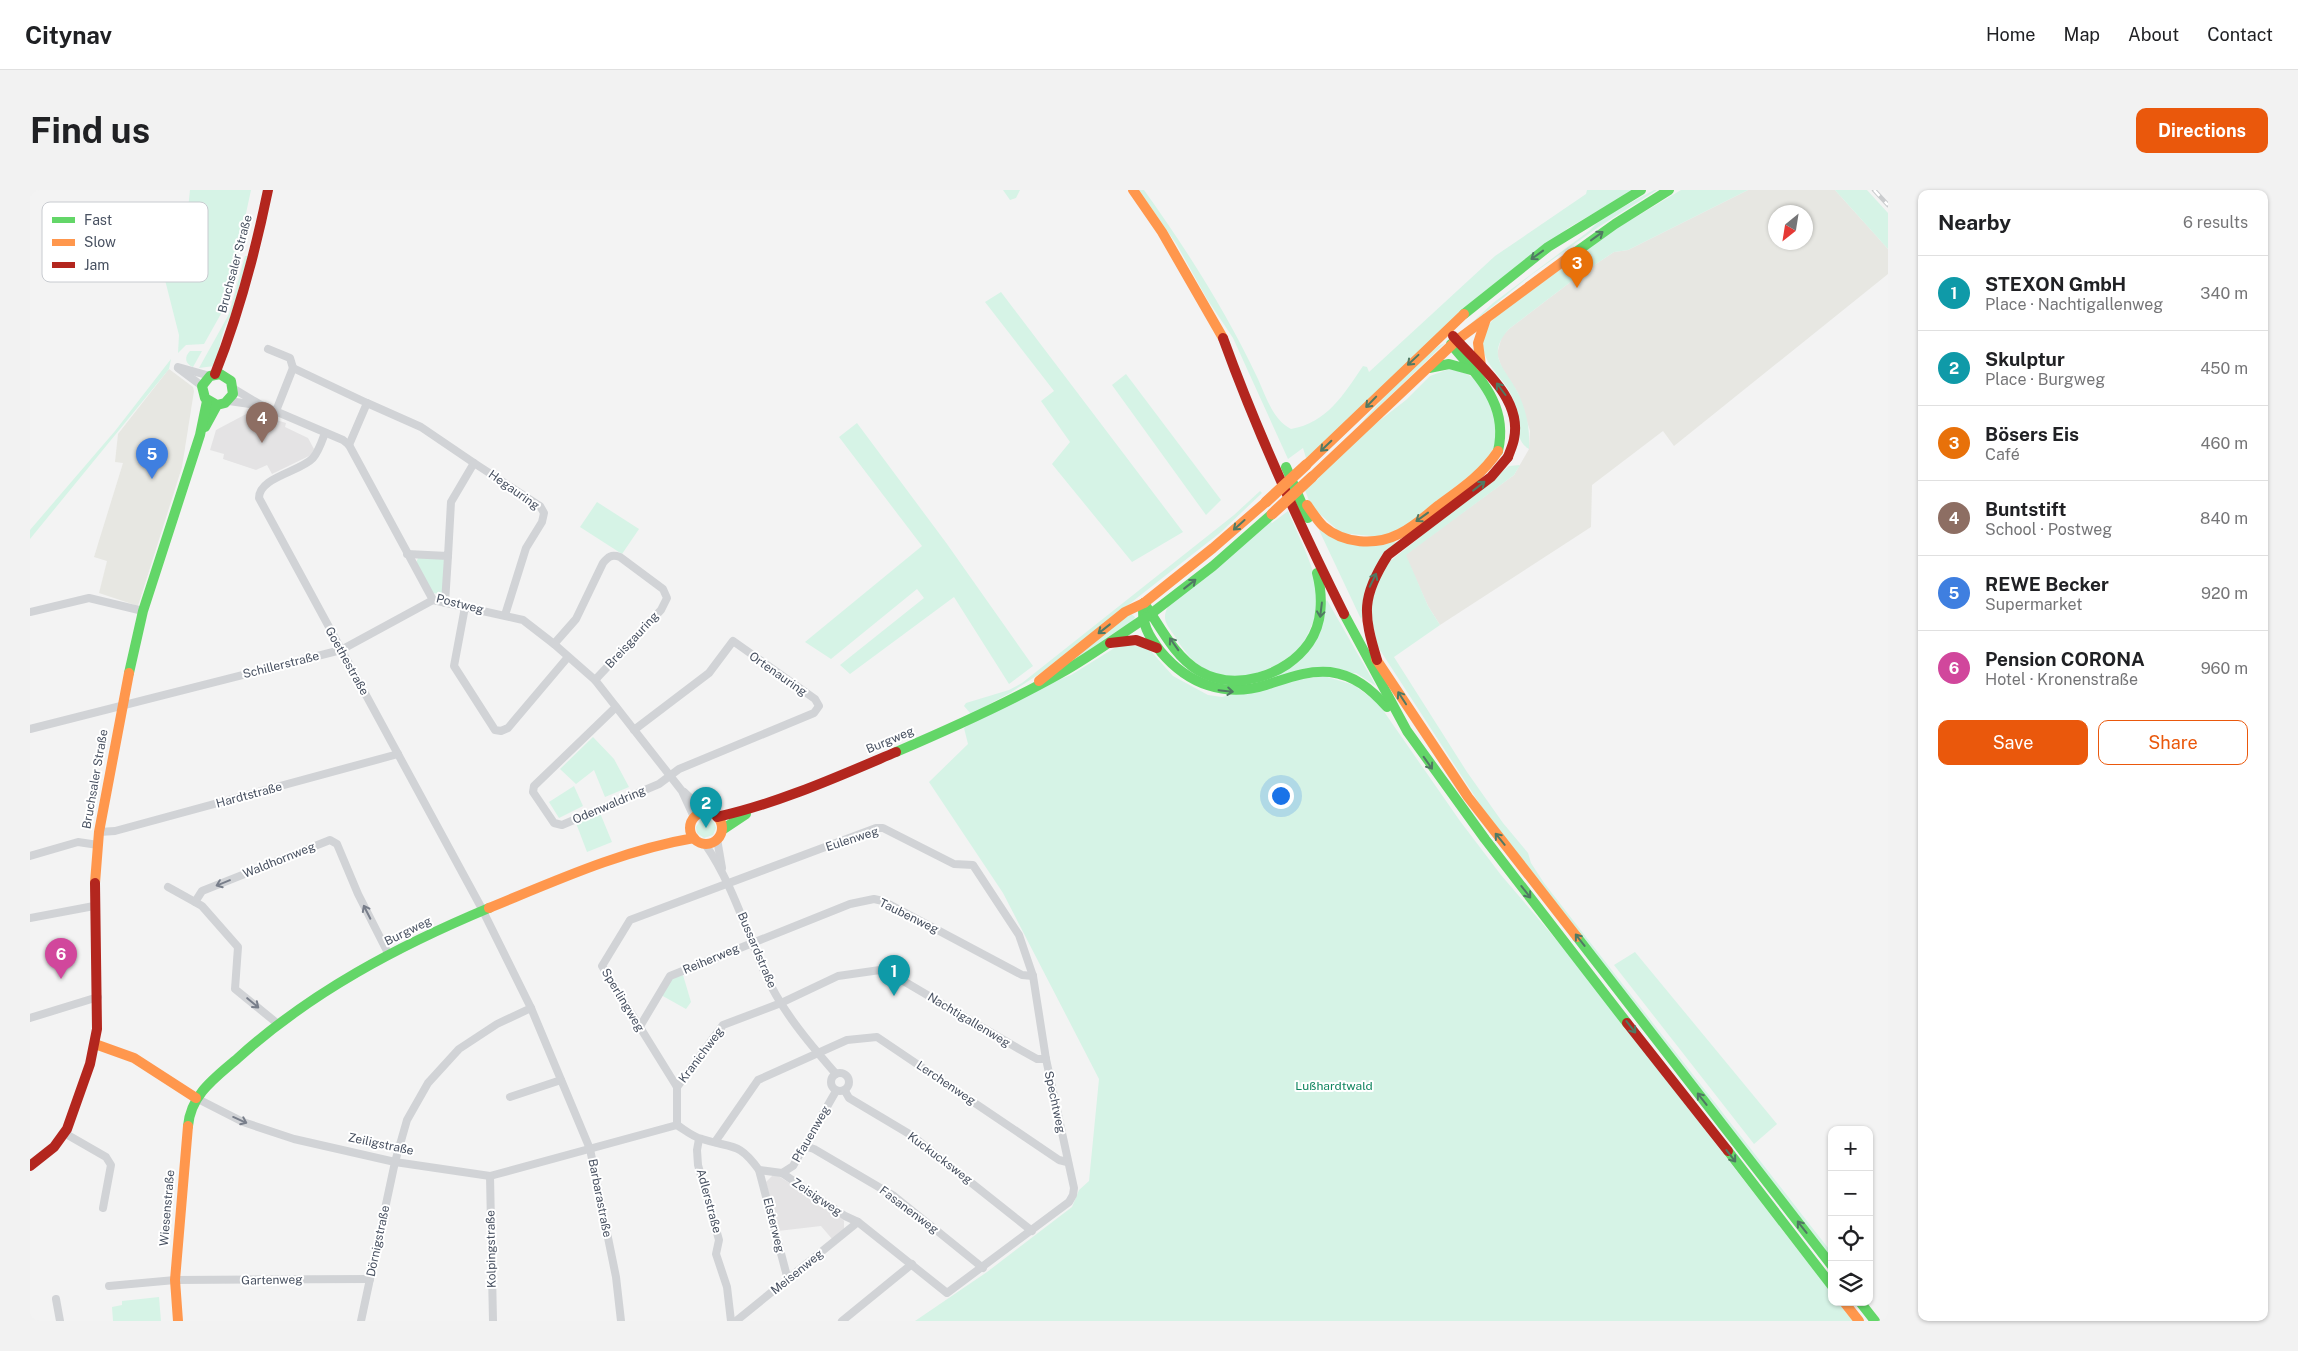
<!DOCTYPE html>
<html lang="en">
<head>
<meta charset="utf-8">
<style>
  :root { --surface:#fff; --page:#f2f2f2; --text:#202124; --muted:#757577; --line:#e0e0e0; --accent:#ea580c }
  body { margin:0; font-family:"Public Sans",sans-serif; background:var(--page); color:var(--text) }
  .controls { position:absolute; right:15px; bottom:15px; display:grid; overflow:hidden; border-radius:10px; box-shadow:0 1px 4px #0004 }
  .controls button { width:45px; height:45px; display:grid; place-items:center; padding:0; border:0; border-bottom:1px solid var(--line); background:var(--surface); color:var(--text); font:25px sans-serif }
  .compass { position:absolute; left:1738px; top:15px; width:45px; height:45px; border-radius:50%; background:var(--surface); box-shadow:0 1px 4px #0004; rotate:210deg }
  .you { position:absolute; left:1250px; top:605px; width:18px; height:18px; margin:-12px; border:4px solid #fff; border-radius:50%; background:#1a73e8; box-shadow:0 0 0 8px #1a73e833 }
  .badge { display:grid; place-items:center; width:32px; height:32px; border-radius:50%; background:var(--accent); color:#fff; font-size:16px; font-weight:700 }
  .pin { position:absolute; translate:-50% -41px; filter:drop-shadow(0 1px 2px #0008) }
  .pin::after { content:''; position:absolute; top:26px; width:18px; height:15px; background:inherit; clip-path:polygon(0 0,100% 0,50% 100%) }
  .list { margin:0; padding:0; list-style:none }
  h2 { display:flex; justify-content:space-between; align-items:center; height:65px; margin:0; padding:0 20px; font-size:21px }
  h2 small { font-size:16px; font-weight:400; color:var(--muted) }
  .list li { display:grid; grid-template-columns:32px 1fr auto; gap:15px; align-items:center; box-sizing:border-box; height:75px; padding:0 20px; border-top:1px solid var(--line) }
  .list b { display:block; font-size:19px; white-space:nowrap }
  .list p { margin:0; font-size:16px; white-space:nowrap; color:var(--muted) }
  .list em { font-size:16px; font-style:normal; color:var(--muted) }
  .actions { display:flex; gap:10px; padding:15px 20px }
  .actions a { flex:1; padding:11px 0; border:1px solid var(--accent); border-radius:10px; text-align:center; font-size:18px; color:var(--accent) }
  .actions .main { background:var(--accent); color:#fff }
  .icon { flex:none; width:28px; height:28px; fill:none; stroke:currentColor; stroke-width:2; stroke-linecap:round; stroke-linejoin:round }
  .map { position:relative; flex:none; width:1858px; height:1131px; overflow:hidden; border-radius:10px }
  header { display:flex; align-items:center; gap:30px; box-sizing:border-box; height:70px; padding:0 25px; background:var(--surface); border-bottom:1px solid var(--line) }
  header strong { font-size:24px }
  nav { display:flex; gap:28px; margin-inline-start:auto; font-size:18px }
  .intro { display:flex; align-items:center; justify-content:space-between; box-sizing:border-box; height:120px; padding:0 30px }
  h1 { margin:0; font-size:35px }
  .button { padding:12px 22px; border-radius:10px; background:var(--accent); color:#fff; font-size:18px; font-weight:700 }
  main { display:flex; gap:30px; padding:0 30px }
  aside { flex:1; background:var(--surface); border-radius:10px; box-shadow:0 1px 4px #0004 }
  .map>svg:first-child { display:block }
  .commercial { fill:#e7e7e2; fill-rule:evenodd }
  .education { fill:#e4e3e4 }
  .green { fill:#d6f3e6 }
  .lines { fill:none; stroke-linecap:round; stroke-linejoin:round }
  .street { stroke:#d1d3d6; stroke-width:8 }
  .fast { stroke:#63d668; stroke-width:10 }
  .slow { stroke:#ff974d; stroke-width:10 }
  .jam { stroke:#b3261e; stroke-width:10 }
  .rail-casing { stroke:#caccce; stroke-width:4.5 }
  .rail { stroke:#fff; stroke-width:2.5; stroke-dasharray:8; stroke-linecap:butt }
  .slow-bridge { stroke:#ff974d; stroke-width:11 }
  .oneway { stroke:#507963 }
  .oneway2 { stroke:#787e8a }
  .labels { text-anchor:middle; stroke-width:4; stroke-linejoin:round; paint-order:stroke }
  .street-label { font-size:12px; fill:#485161; stroke:#fff }
  .park-label { font-size:12px; fill:#10855f; stroke:#fff }
  .key { fill:#fff; stroke:#c8cbd0; stroke-width:1 }
  .key-label { font-size:14px; fill:#485161 }
</style>
</head>
<body>
<header>
<strong>Citynav</strong>
<nav><a>Home</a><a>Map</a><a>About</a><a>Contact</a></nav>
</header>
<div class="intro"><h1>Find us</h1><a class="button">Directions</a></div>
<main>
<div class="map">
<svg width="1858" height="1131" viewBox="0 0 1858 1131">
  <rect width="100%" height="100%" fill="#f3f3f3"/>
  <!-- commercial -->
  <g class="commercial">
    <path d="M1718,0H1805L1858,59V84L1644,256L1633,241L1562,295L1561,337L1410,435L1398,416L1375,365L1484,285L1499,259L1500,241L1488,203L1472,178L1467,164L1472,146L1479,139L1551,84L1584,62L1598,60ZM1746,22H1776V52H1746Z"/>
    <polygon points="139,179 163,197 164,201 152,277 108,416 69,403 77,371 64,367 93,273 85,272 88,244"/>
  </g>
  <!-- education -->
  <g class="education">
    <polygon points="220,222 256,233 255,237 278,248 284,259 281,265 242,284 237,275 226,280 193,269 194,264 180,260 186,240"/>
    <polygon points="743,985 747,985 810,1026 814,1031 814,1039 803,1050 791,1036 748,1041 736,992"/>
  </g>
  <!-- green -->
  <g class="green">
    <path d="M160,0H221L200,98L192,122L174,154L156,155L148,163L149,145L134,86C139,79 146,81 152,85L156,76V38Z"/>
    <polygon points="973,0 990,0 986,8 980,10"/>
    <path d="M1109,0H1114C1157,60 1197,123 1228,189C1236,207 1243,230 1261,239C1297,233 1314,204 1333,176L1337,177L1339,182L1465,66L1556,4L1557,0H1604L1538,38L1276,268L1273,258L1258,269L1203,148L1177,109L1147,55Z"/>
    <polygon points="1624,0 1627,0 1567,38 1501,85 1434,140 1463,113 1559,41 1571,29"/>
    <path d="M1651,0H1718L1598,60L1584,62L1551,84L1479,139C1454,167 1477,179 1489,205C1497,223 1500,239 1499,259C1482,249 1489,224 1483,209C1474,185 1450,176 1453,147C1453,139 1462,131 1468,125L1584,40Z"/>
    <polygon points="1805,0 1837,0 1858,23 1858,59"/>
    <path d="M215,66H218L201,126C190,141 191,159 184,176L169,178L199,124Z"/>
    <polygon points="971,102 1153,342 1102,372 1022,274 1040,252 1011,211 1024,201 955,112"/>
    <path d="M1415,153L1327,238C1343,220 1396,159 1415,153Z"/>
    <path d="M160,161H172L163,177C155,174 154,167 160,161Z"/>
    <polygon points="141,169 139,179 0,349 0,340 85,241"/>
    <path d="M1419,179C1424,180 1430,181 1434,183C1454,190 1465,224 1470,243L1457,272L1375,336L1351,347L1311,343L1281,316L1275,300L1289,288L1288,286L1340,238L1376,210L1400,186Z"/>
    <polygon points="1096,184 1191,310 1176,325 1082,195"/>
    <polygon points="827,233 917,354 1003,476 979,494 924,407 820,484 810,475 894,408 887,399 801,469 775,452 892,356 809,247"/>
    <polygon points="1490,275 1484,285 1376,365 1398,416 1410,435 1364,467 1437,582 1473,633 1498,663 1501,673 1514,693 1780,1035 1802,1063 1802,1068 1453,619 1348,457 1339,419 1354,376 1479,276"/>
    <polygon points="1230,301 1232,303 1191,342 1014,481 980,503 941,524 934,516 936,513 979,500 992,493 1204,325"/>
    <polygon points="567,312 609,339 592,364 550,337"/>
    <path d="M1258,321C1268,346 1293,392 1288,418C1287,425 1275,451 1271,456C1250,479 1206,496 1177,481C1163,474 1152,458 1144,445C1136,434 1131,428 1139,415L1239,330L1242,333Z"/>
    <polygon points="1289,340 1367,352 1331,429"/>
    <polygon points="388,368 411,368 414,370 413,400 411,404 402,403 386,373"/>
    <polygon points="1297,410 1346,496 1326,483 1191,495 1185,493 1260,476"/>
    <polygon points="1101,424 1105,427 1103,433 1023,483 1093,427"/>
    <polygon points="1091,454 1118,458 1143,486 1178,505 1192,507 1257,491 1294,486 1324,495 1348,513 1430,631 1471,685 1541,767 1802,1104 1802,1112 1808,1112 1823,1131 885,1131 957,1082 1042,1017 1049,1000 1059,991 1069,889 973,703 899,592 938,554 934,538 942,533 1014,495 1041,485"/>
    <polygon points="563,547 584,569 599,597 575,607 564,580 546,594 530,579"/>
    <polygon points="544,596 553,616 529,628 519,612"/>
    <polygon points="570,623 582,652 557,662 546,633"/>
    <polygon points="678,628 684,632 686,638 683,645 674,648 667,643 666,637 671,629"/>
    <polygon points="1605,762 1747,934 1724,954 1584,775"/>
    <polygon points="653,785 661,812 656,819 631,805 642,788"/>
    <polygon points="129,1107 131,1131 83,1131 82,1117 92,1115 92,1111"/>
  </g>
  <g class="lines">
    <!-- street -->
    <g class="street">
      <polyline points="238,159 260,168 263,178"/>
      <polyline points="148,177 180,186"/>
      <polyline points="148,178 172,196"/>
      <polyline points="204,199 231,215 313,250 319,255 403,410 493,430 524,454 565,490 652,601 664,627"/>
      <polyline points="199,211 227,215"/>
      <polyline points="337,213 391,237 444,273"/>
      <polyline points="246,221 263,178 337,213 319,255"/>
      <path d="M295,243C292,251 289,261 283,268C270,282 229,287 229,308L451,717L501,818L560,959L586,1087L591,1131"/>
      <polyline points="377,364 418,366 421,312 444,273 510,316 514,323 512,332 496,358 475,425"/>
      <polyline points="415,413 418,366"/>
      <polyline points="435,417 424,476 465,540 471,541 478,538 538,467"/>
      <polyline points="0,422 59,408 113,421"/>
      <path d="M524,454L546,429L573,373C578,367 581,364 590,367L633,399L637,408L631,420L565,490"/>
      <polyline points="586,517 504,596 503,602 524,633 532,635 629,594 649,579 784,523 789,516 785,509 703,451 679,483 604,540"/>
      <polyline points="0,539 311,460 403,410"/>
      <polyline points="654,602 675,622"/>
      <path d="M846,638H853L924,674L943,675L989,745L1003,786L1016,869L1044,998L1043,1005L1039,1012L917,1103L828,1032L815,1026L752,983L729,980C708,951 703,959 672,949C663,947 655,940 647,935V897L572,776L600,730Z"/>
      <polyline points="69,642 85,641 368,564"/>
      <polyline points="687,649 692,678"/>
      <path d="M675,654C702,693 715,738 734,781C750,819 779,853 806,884"/>
      <polyline points="0,666 48,652 68,655"/>
      <polyline points="138,697 165,712"/>
      <polyline points="0,728 64,716"/>
      <polyline points="0,828 68,807"/>
      <polyline points="248,834 205,799 208,757 172,716 165,712 172,701 300,650 307,654 328,704 359,765"/>
      <polyline points="609,838 640,786 820,714 844,709 853,711 992,785 1003,786"/>
      <circle cx="810" cy="892" r="9"/>
      <polyline points="647,897 693,835 751,813 808,786 850,780 865,786 989,859 1007,869 1016,869"/>
      <polyline points="815,901 819,908 881,945 1002,1041"/>
      <polyline points="480,907 531,890"/>
      <polyline points="166,908 213,932 264,949 365,972 460,986 647,935"/>
      <polyline points="36,944 76,967 81,975 73,1018"/>
      <polyline points="669,949 667,960 668,975 689,1050 686,1064 697,1097 701,1131"/>
      <polyline points="685,952 728,890 817,850 847,847 1029,970 1037,972"/>
      <polyline points="774,956 784,959 864,1006 953,1078"/>
      <polyline points="729,980 758,1090"/>
      <polyline points="752,983 763,976 806,901"/>
      <polyline points="460,986 463,1131"/>
      <polyline points="79,1096 145,1090 340,1089"/>
      <polyline points="26,1109 30,1131"/>
      <polyline points="331,1131 365,972 377,930 398,893 429,859 467,834 501,818"/>
      <polyline points="706,1131 828,1032"/>
      <polyline points="812,1131 882,1074"/>
    </g>
    <!-- fast -->
    <g class="fast">
      <polyline points="1539,67 1585,34 1639,0"/>
      <polyline points="1434,124 1518,57 1611,0"/>
      <path d="M1421,154C1448,187 1479,214 1468,261"/>
      <polyline points="1399,178 1419,174 1441,180"/>
      <polyline points="175,237 187,215 195,213 203,204 201,191 190,184 180,186 172,196 175,208 187,215"/>
      <polyline points="1256,277 1278,328"/>
      <path d="M1114,413C1110,432 1119,447 1131,462C1158,494 1195,508 1236,495C1258,488 1277,480 1300,482C1324,485 1341,499 1357,517"/>
      <path d="M1114,413C1130,436 1144,466 1169,481C1205,502 1256,486 1279,453C1293,433 1293,406 1287,383"/>
      <polyline points="1122,423 1183,376 1242,324"/>
      <polyline points="1314,424 1377,541 1455,649 1597,833"/>
      <polyline points="99,483 113,421 170,245 177,211"/>
      <path d="M866,562C922,538 978,513 1031,483C1061,466 1088,446 1117,427"/>
      <polyline points="692,640 716,624"/>
      <polyline points="1547,747 1802,1076"/>
      <path d="M158,936C161,904 185,888 208,868C281,802 368,756 459,718"/>
      <polyline points="1698,961 1802,1096"/>
      <polyline points="1830,1112 1845,1131"/>
    </g>
    <!-- slow -->
    <g class="slow">
      <polyline points="1103,0 1132,42 1193,148"/>
      <polyline points="1451,176 1448,153 1456,129"/>
      <polyline points="1276,275 1434,124"/>
      <polyline points="1282,287 1427,150 1539,67"/>
      <path d="M1277,315C1282,322 1287,330 1293,336C1314,354 1345,356 1369,344C1384,337 1396,325 1409,315C1431,299 1453,284 1468,261"/>
      <polyline points="1114,413 1183,358 1236,312"/>
      <polyline points="1346,469 1438,607 1547,747"/>
      <polyline points="1009,491 1095,422 1114,413"/>
      <circle cx="676" cy="638" r="16"/>
      <polyline points="65,693 69,642 99,483"/>
      <path d="M459,718C525,691 593,660 664,648"/>
      <polyline points="65,854 104,868 166,908"/>
      <polyline points="1814,1112 1829,1131"/>
      <polyline points="148,1131 145,1090 158,936"/>
    </g>
    <!-- jam -->
    <g class="jam">
      <path d="M1423,146C1447,174 1493,207 1484,249C1483,255 1480,261 1478,267"/>
      <path d="M1193,148C1227,242 1269,334 1314,424"/>
      <path d="M185,184C209,124 225,63 238,0"/>
      <polyline points="1080,453 1106,450 1127,458"/>
      <path d="M1347,470C1333,424 1331,407 1358,365L1461,287L1478,267"/>
      <path d="M687,627C749,613 807,587 866,562"/>
      <polyline points="1597,833 1698,961"/>
      <polyline points="0,976 24,957 37,939 60,874 67,839 65,693"/>
    </g>
    <!-- rail casing -->
    <g class="rail-casing">
      <polyline id="rail" points="1844,0 1858,15"/>
    </g>
    <!-- rail -->
    <use href="#rail" class="rail"/>
    <!-- slow-bridge -->
    <g class="slow-bridge">
      <polyline points="1236,312 1276,275"/>
      <polyline points="1242,324 1282,287"/>
    </g>
  </g>
  <!-- one-way arrows -->
  <defs><path id="oneway-shaft" d="M-6 0H5M1.5-3L5.5 0L1.5 3" fill="none" stroke-width="1.6" stroke-linecap="round" stroke-linejoin="round" transform="scale(1.25)"/></defs>
  <g class="oneway">
    <use href="#oneway-shaft" transform="translate(1567 46) rotate(-36)"/>
    <use href="#oneway-shaft" transform="translate(1507 65) rotate(144)"/>
    <use href="#oneway-shaft" transform="translate(1383 170) rotate(137)"/>
    <use href="#oneway-shaft" transform="translate(1471 199) rotate(-127)"/>
    <use href="#oneway-shaft" transform="translate(1341 212) rotate(134)"/>
    <use href="#oneway-shaft" transform="translate(1296 256) rotate(136)"/>
    <use href="#oneway-shaft" transform="translate(1449 296) rotate(-38)"/>
    <use href="#oneway-shaft" transform="translate(1392 327) rotate(144)"/>
    <use href="#oneway-shaft" transform="translate(1209 335) rotate(138)"/>
    <use href="#oneway-shaft" transform="translate(1343 390) rotate(-64)"/>
    <use href="#oneway-shaft" transform="translate(1160 394) rotate(-38)"/>
    <use href="#oneway-shaft" transform="translate(1291 420) rotate(97)"/>
    <use href="#oneway-shaft" transform="translate(1074 439) rotate(142)"/>
    <use href="#oneway-shaft" transform="translate(1144 454) rotate(-125)"/>
    <use href="#oneway-shaft" transform="translate(1196 501) rotate(6)"/>
    <use href="#oneway-shaft" transform="translate(1372 508) rotate(-123)"/>
    <use href="#oneway-shaft" transform="translate(1398 573) rotate(55)"/>
    <use href="#oneway-shaft" transform="translate(1470 649) rotate(-129)"/>
    <use href="#oneway-shaft" transform="translate(1496 702) rotate(52)"/>
    <use href="#oneway-shaft" transform="translate(1550 750) rotate(-128)"/>
    <use href="#oneway-shaft" transform="translate(1601 837) rotate(52)"/>
    <use href="#oneway-shaft" transform="translate(1672 909) rotate(-128)"/>
    <use href="#oneway-shaft" transform="translate(1701 966) rotate(52)"/>
    <use href="#oneway-shaft" transform="translate(1772 1037) rotate(-128)"/>
  </g>
  <g class="oneway2">
    <use href="#oneway-shaft" transform="translate(193 693) rotate(158)"/>
    <use href="#oneway-shaft" transform="translate(337 722) rotate(-117)"/>
    <use href="#oneway-shaft" transform="translate(223 813) rotate(40)"/>
    <use href="#oneway-shaft" transform="translate(210 930) rotate(24)"/>
  </g>
  <g class="labels">
    <!-- street labels -->
    <g class="street-label">
      <text transform="translate(205 74) rotate(-75)" y="4">Bruchsaler Straße</text>
      <text transform="translate(484 300) rotate(35)" y="4">Hegauring</text>
      <text transform="translate(430 414) rotate(14)" y="4">Postweg</text>
      <text transform="translate(602 450) rotate(-47)" y="4">Breisgauring</text>
      <text transform="translate(317 471) rotate(61)" y="4">Goethestraße</text>
      <text transform="translate(251 475) rotate(-14)" y="4">Schillerstraße</text>
      <text transform="translate(748 484) rotate(35)" y="4">Ortenauring</text>
      <text transform="translate(860 550) rotate(-23)" y="4">Burgweg</text>
      <text transform="translate(65 589) rotate(-80)" y="4">Bruchsaler Straße</text>
      <text transform="translate(219 605) rotate(-15)" y="4">Hardtstraße</text>
      <text transform="translate(579 615) rotate(-23)" y="4">Odenwaldring</text>
      <text transform="translate(822 649) rotate(-18)" y="4">Eulenweg</text>
      <text transform="translate(249 670) rotate(-22)" y="4">Waldhornweg</text>
      <text transform="translate(879 726) rotate(26)" y="4">Taubenweg</text>
      <text transform="translate(378 741) rotate(-26)" y="4">Burgweg</text>
      <text transform="translate(727 760) rotate(67)" y="4">Bussardstraße</text>
      <text transform="translate(681 769) rotate(-23)" y="4">Reiherweg</text>
      <text transform="translate(593 810) rotate(59)" y="4">Sperlingweg</text>
      <text transform="translate(939 830) rotate(31)" y="4">Nachtigallenweg</text>
      <text transform="translate(671 865) rotate(-53)" y="4">Kranichweg</text>
      <text transform="translate(916 893) rotate(34)" y="4">Lerchenweg</text>
      <text transform="translate(1025 912) rotate(78)" y="4">Spechtweg</text>
      <text transform="translate(781 944) rotate(-60)" y="4">Pfauenweg</text>
      <text transform="translate(351 954) rotate(12)" y="4">Zeiligstraße</text>
      <text transform="translate(910 968) rotate(37)" y="4">Kuckucksweg</text>
      <text transform="translate(787 1007) rotate(34)" y="4">Zeisigweg</text>
      <text transform="translate(570 1008) rotate(79)" y="4">Barbarastraße</text>
      <text transform="translate(679 1011) rotate(75)" y="4">Adlerstraße</text>
      <text transform="translate(137 1018) rotate(-85)" y="4">Wiesenstraße</text>
      <text transform="translate(879 1020) rotate(37)" y="4">Fasanenweg</text>
      <text transform="translate(744 1035) rotate(76)" y="4">Elsterweg</text>
      <text transform="translate(348 1051) rotate(-78)" y="4">Dörnigstraße</text>
      <text transform="translate(461 1059) rotate(-91)" y="4">Kolpingstraße</text>
      <text transform="translate(767 1082) rotate(-39)" y="4">Meisenweg</text>
      <text transform="translate(242 1090) rotate(-1)" y="4">Gartenweg</text>
    </g>
    <!-- park labels -->
    <g class="park-label">
      <text x="1304" y="900">Lußhardtwald</text>
    </g>
  </g>
  <!-- legend -->
  <rect x="12" y="12" width="166" height="80" rx="8" class="key"/>
  <rect x="22" y="27" width="23" height="6" fill="#63d668"/>
  <rect x="22" y="49" width="23" height="7" fill="#ff974d"/>
  <rect x="22" y="72" width="23" height="6" fill="#b3261e"/>
  <g class="key-label">
    <text x="54" y="35">Fast</text>
    <text x="54" y="57">Slow</text>
    <text x="54" y="80">Jam</text>
  </g>
</svg>
<div class="controls">
<button>+</button>
<button>−</button>
<button><svg class="icon" aria-label="locate" viewBox="0 0 24 24"><circle cx="12" cy="12" r="6"/><path d="M12 2v4M12 18v4M2 12h4M18 12h4"/></svg></button>
<button><svg class="icon" aria-label="layers" viewBox="0 0 24 24"><path d="M12 4l9 5-9 5-9-5zM3 14l9 5 9-5"/></svg></button>
</div>
<svg class="compass" viewBox="-18 -18 36 36"><path d="M0-13l5 13h-10z" fill="#e53935"/><path d="M0 13l5-13h-10z" fill="#757577"/></svg>
<div class="you"></div>
<div class="pin badge" style="left:864px;top:806px;background:#0f9aa8">1</div>
<div class="pin badge" style="left:676px;top:638px;background:#0f9aa8">2</div>
<div class="pin badge" style="left:1547px;top:98px;background:#e8710a">3</div>
<div class="pin badge" style="left:232px;top:253px;background:#8d6e63">4</div>
<div class="pin badge" style="left:122px;top:289px;background:#3f7fe0">5</div>
<div class="pin badge" style="left:31px;top:789px;background:#d1479c">6</div>
</div>
<aside>
<h2>Nearby<small>6 results</small></h2>
<ul class="list">
<li><span class="badge" style="background:#0f9aa8">1</span><div><b>STEXON GmbH</b><p>Place · Nachtigallenweg</p></div><em>340 m</em></li>
<li><span class="badge" style="background:#0f9aa8">2</span><div><b>Skulptur</b><p>Place · Burgweg</p></div><em>450 m</em></li>
<li><span class="badge" style="background:#e8710a">3</span><div><b>Bösers Eis</b><p>Café</p></div><em>460 m</em></li>
<li><span class="badge" style="background:#8d6e63">4</span><div><b>Buntstift</b><p>School · Postweg</p></div><em>840 m</em></li>
<li><span class="badge" style="background:#3f7fe0">5</span><div><b>REWE Becker</b><p>Supermarket</p></div><em>920 m</em></li>
<li><span class="badge" style="background:#d1479c">6</span><div><b>Pension CORONA</b><p>Hotel · Kronenstraße</p></div><em>960 m</em></li>
</ul>
<div class="actions"><a class="main">Save</a><a>Share</a></div>
</aside>
</main>
</body>
</html>
